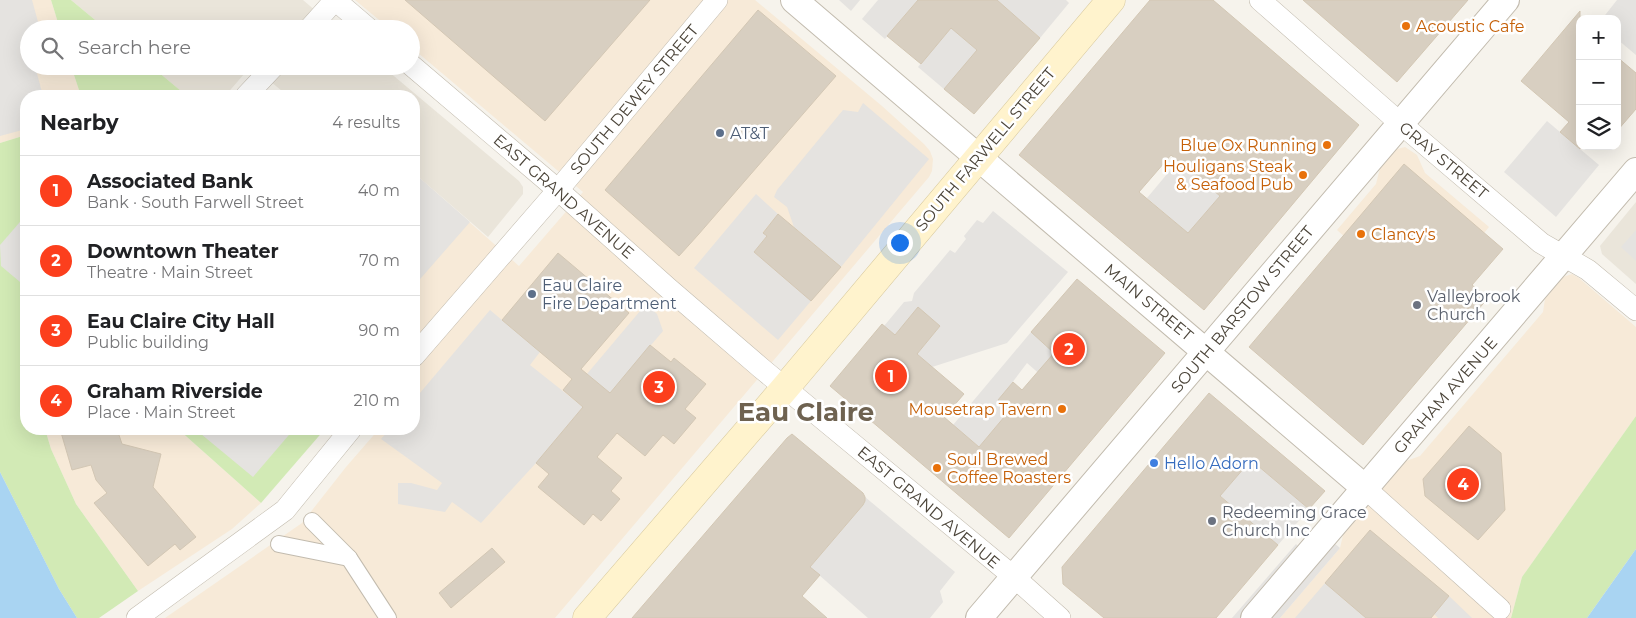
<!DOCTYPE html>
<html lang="en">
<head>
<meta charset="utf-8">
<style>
  :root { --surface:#fff; --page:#f6f6f6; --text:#202124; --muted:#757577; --line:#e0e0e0; --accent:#fc3f1d }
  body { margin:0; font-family:Montserrat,sans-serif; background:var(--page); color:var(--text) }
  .controls { position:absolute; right:15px; top:15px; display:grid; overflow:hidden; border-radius:10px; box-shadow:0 5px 20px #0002 }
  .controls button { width:45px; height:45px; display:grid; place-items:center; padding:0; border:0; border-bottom:1px solid var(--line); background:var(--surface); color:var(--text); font:25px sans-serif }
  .you { position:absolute; left:899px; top:242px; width:18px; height:18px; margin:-12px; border:4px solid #fff; border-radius:50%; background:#1a73e8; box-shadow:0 0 0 8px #1a73e833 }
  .badge { display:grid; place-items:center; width:32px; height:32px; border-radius:50%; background:var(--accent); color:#fff; font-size:16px; font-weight:700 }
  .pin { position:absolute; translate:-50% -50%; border:2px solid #fff; box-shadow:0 1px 5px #0006 }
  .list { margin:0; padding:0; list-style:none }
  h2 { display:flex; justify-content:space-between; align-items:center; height:65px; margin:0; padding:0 20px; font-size:21px }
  h2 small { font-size:16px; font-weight:400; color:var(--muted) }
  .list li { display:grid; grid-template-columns:32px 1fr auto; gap:15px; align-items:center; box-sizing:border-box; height:70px; padding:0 20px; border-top:1px solid var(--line) }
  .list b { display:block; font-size:19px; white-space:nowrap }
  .list p { margin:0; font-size:16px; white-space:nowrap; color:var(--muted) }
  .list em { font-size:16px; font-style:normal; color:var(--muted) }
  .icon { flex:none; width:28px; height:28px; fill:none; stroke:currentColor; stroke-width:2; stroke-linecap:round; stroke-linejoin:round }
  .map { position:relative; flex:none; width:1636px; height:618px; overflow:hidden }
  .search { position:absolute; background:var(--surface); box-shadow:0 5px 20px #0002; left:20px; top:20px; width:400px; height:55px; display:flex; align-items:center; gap:12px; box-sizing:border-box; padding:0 18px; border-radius:28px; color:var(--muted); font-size:19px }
  .panel { position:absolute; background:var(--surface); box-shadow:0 5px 20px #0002; left:20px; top:90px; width:400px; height:345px; border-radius:20px }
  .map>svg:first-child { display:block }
  .residential { fill:#eae5da }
  .commercial { fill:#f7ead8 }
  .green { fill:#d2eab5 }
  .parking { fill:#e5e3e0 }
  .water { fill:#a9d4f2 }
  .building { fill:#d8cfc1; stroke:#d3c7b4; fill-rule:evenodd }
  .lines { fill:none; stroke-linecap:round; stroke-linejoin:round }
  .pedestrian-casing { stroke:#c2bbae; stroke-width:18 }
  .minor-casing { stroke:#c2bbae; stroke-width:22 }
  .tertiary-casing { stroke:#c2bbae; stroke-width:28 }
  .secondary-casing { stroke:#d6c79b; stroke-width:29 }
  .pedestrian { stroke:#fff; stroke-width:16 }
  .minor { stroke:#fff; stroke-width:21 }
  .tertiary { stroke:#fff; stroke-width:26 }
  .secondary { stroke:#fff3cd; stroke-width:28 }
  .food-dot { fill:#e8710a; stroke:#fff; stroke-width:2 }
  .service-dot { fill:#5c6f8a; stroke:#fff; stroke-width:2 }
  .worship-dot { fill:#6b7280; stroke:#fff; stroke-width:2 }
  .shop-dot { fill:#3f7fe0; stroke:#fff; stroke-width:2 }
  .labels { text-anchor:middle; stroke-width:5; stroke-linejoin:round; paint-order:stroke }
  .food-label { font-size:16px; fill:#c56008; stroke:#fff; text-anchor:start }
  .street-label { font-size:16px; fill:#4b4439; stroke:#fff }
  .service-label { font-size:16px; fill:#4e5e75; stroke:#fff; text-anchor:start }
  .worship-label { font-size:16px; fill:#5b616d; stroke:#fff; text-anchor:start }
  .shop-label { font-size:16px; fill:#366cbe; stroke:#fff; text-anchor:start }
  .town-label { font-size:26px; font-weight:bold; fill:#6e6250; stroke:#fff }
</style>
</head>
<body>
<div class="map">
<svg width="1636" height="618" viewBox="0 0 1636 618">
  <rect width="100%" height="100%" fill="#f6f3ec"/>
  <!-- residential -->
  <g class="residential">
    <polygon points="71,0 303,0 337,29 106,29"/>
    <polygon points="151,66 251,66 225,96 219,96 209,92 203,96 187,96"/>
    <polygon points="252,66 382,66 519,181 523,187 523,194 488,237 414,173 414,96 288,96"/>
    <polygon points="1636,202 1636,284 1602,254 1600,246"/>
  </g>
  <!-- commercial -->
  <g class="commercial">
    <polygon points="0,0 51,0 60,29 29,29 29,66 71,66 81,96 26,96 26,135 0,143"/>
    <polygon points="355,0 755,0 882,106 924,144 930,151 933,159 932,171 929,177 555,618 165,618 302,523 346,467 379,429 414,429 414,173 519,266 583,192 411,47 411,29 390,29"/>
    <polygon points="1405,147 1417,155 1425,173 1489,227 1454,269 1381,269 1337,230 1376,184 1380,168 1397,149"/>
    <polygon points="1572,274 1579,278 1636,327 1636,416 1522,577 1511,618 1280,618 1340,548 1343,535 1406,461 1420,456 1543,312 1545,299 1563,277"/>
    <polygon points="45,429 178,429 261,503 232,529 138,591 76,504 51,449"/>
  </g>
  <!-- green -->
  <g class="green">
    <polygon points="51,0 71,0 106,29 60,29"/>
    <polygon points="71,66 151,66 187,96 81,96"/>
    <polygon points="26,135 26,429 45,429 51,449 76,504 138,591 99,618 77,618 59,589 0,472 0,143"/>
    <polygon points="1636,416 1636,549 1587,618 1511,618 1522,577"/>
    <polygon points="178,429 325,429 261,503"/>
  </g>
  <!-- parking -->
  <g class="parking">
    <polygon points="0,0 32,0 40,29 29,29 29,66 35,66 43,96 26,96 26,129 0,136"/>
    <polygon points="839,0 860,0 851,11"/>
    <polygon points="878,0 918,0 885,39 862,19"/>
    <polygon points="997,0 1066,0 1069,3 1040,38"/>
    <polygon points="1617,0 1636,0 1636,55 1617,39 1617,19 1602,19"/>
    <polygon points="951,28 991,62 944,89 918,67"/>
    <polygon points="863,103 929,159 841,267 794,227 787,207 774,197 777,190 843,110 858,112"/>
    <polygon points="1547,121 1599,165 1556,217 1504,172"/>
    <polygon points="1178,161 1220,196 1188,233 1147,198"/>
    <polygon points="414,173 470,222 414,286"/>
    <polygon points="756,194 778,214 763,232 767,236 754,252 811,301 778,340 694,268"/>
    <polygon points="993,211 1068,272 1007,343 932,367 917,354 940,326 918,308 895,335 884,326 904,302 912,301 914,293 950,250 955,253 966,239 964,236 977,220 983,223"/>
    <polygon points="26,215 26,287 1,266 0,245"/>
    <polygon points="1636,230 1636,261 1621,247"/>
    <polygon points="646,304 657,314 663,331 610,393 587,374"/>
    <polygon points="490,310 540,352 530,365 583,407 536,463 481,523 452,502 445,512 398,504 398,483 411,483 437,490 442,483 381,439 390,429 414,429 414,400"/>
    <polygon points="1031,332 1069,366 1052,385 1027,363 999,400 1010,410 979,447 953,425"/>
    <polygon points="195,429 294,429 253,477"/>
    <polygon points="1251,460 1309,509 1278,545 1220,496"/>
    <polygon points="865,497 955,572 940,591 943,602 930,618 868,618 810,567 863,505 865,501"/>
    <polygon points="1334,543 1340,548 1280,618 1270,618"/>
    <polygon points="1296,544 1302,550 1243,618 1232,618"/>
    <polygon points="1325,583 1366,618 1295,618"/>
    <polygon points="1449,596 1472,618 1438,618 1434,614"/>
  </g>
  <!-- water -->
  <g class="water">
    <polygon points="0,472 59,589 77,618 0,618"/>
    <polygon points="1636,549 1636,618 1587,618"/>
  </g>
  <!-- building -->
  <g class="building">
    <polygon points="405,0 650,0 545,121"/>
    <polygon points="918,0 997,0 1040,38 974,114 944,89 977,50 951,28 921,64 887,36"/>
    <path d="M1150,0H1213L1359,125L1204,310L1019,155ZM1171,155L1220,196L1188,233L1139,192Z"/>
    <polygon points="1303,0 1468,0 1397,82"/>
    <polygon points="758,10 836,76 698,235 679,256 605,190"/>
    <polygon points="1580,11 1580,149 1560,132 1569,122 1521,81"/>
    <polygon points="1617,57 1636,73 1636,109 1617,131"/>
    <polygon points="1404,164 1503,249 1472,285 1488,298 1363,445 1249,347"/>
    <polygon points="778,214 841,267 811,301 754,252 767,236 763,233"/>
    <polygon points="558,253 629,313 581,369 610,393 650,345 671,362 674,358 706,384 685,409 696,418 674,444 663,435 645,456 617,433 597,457 622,478 611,491 620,499 601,521 593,514 584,525 538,487 549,474 536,463 583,407 563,390 572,379 502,320"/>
    <polygon points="1077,279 1165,353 1009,538 830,386 882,324 895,335 918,307 940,326 917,354 964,394 944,417 979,447 1010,410 998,400 1013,382 1022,390 1054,353 1031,332"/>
    <polygon points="1209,393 1325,491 1309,509 1251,460 1220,496 1278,545 1216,618 1104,618 1063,584 1062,567"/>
    <polygon points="1469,426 1501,453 1505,510 1478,540 1425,496 1423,479"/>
    <polygon points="60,429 117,429 122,444 161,454 153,487 196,537 180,550 175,544 148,566 94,503 107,493 96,480 91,465 72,470"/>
    <polygon points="792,434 863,493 865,497 865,501 863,505 810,567 820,575 802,596 827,618 632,618 787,438"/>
    <polygon points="1370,530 1449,596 1431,618 1366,618 1325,583"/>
    <polygon points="492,548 505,562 451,608 439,593"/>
  </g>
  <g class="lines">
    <!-- pedestrian casing -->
    <g class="pedestrian-casing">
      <g id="pedestrian">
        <polyline points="312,521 349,558 388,618"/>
        <polyline points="279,544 349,558"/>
      </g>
    </g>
    <!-- minor casing -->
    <g class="minor-casing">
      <g id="minor">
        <polyline points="335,0 369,29"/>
        <polyline points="1260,0 1400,123 1541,243 1588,270 1636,310"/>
        <polyline points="309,29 335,0"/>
        <polyline points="411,65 558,190 668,288 761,368 1014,577 1060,618"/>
        <polyline points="246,96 274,66"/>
        <polyline points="414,356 558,190 717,0"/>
        <polyline points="1365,488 1500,609"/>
        <polyline points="137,618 285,510 351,429"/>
      </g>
    </g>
    <!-- tertiary casing -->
    <g class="tertiary-casing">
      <g id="tertiary">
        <polyline points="794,0 1365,488"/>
        <polyline points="979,618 1506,0"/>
        <polyline points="1254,618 1636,171"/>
      </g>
    </g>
    <!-- secondary casing -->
    <g class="secondary-casing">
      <polyline id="secondary" points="587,618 785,388 1111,0"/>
    </g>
    <!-- pedestrian -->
    <use href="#pedestrian" class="pedestrian"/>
    <!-- minor -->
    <use href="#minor" class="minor"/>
    <!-- tertiary -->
    <use href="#tertiary" class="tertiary"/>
    <!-- secondary -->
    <use href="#secondary" class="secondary"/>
  </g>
  <!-- markers -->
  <g class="food-dot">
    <circle cx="1406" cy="26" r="5"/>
    <circle cx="1327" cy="145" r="5"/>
    <circle cx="1303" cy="175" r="5"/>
    <circle cx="1361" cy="234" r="5"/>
    <circle cx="1062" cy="409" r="5"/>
    <circle cx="937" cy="468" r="5"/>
  </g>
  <g class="service-dot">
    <circle cx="720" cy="133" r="5"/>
    <circle cx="532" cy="294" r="5"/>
  </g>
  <g class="worship-dot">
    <circle cx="1417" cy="305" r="5"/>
    <circle cx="1212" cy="521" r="5"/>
  </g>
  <circle class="shop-dot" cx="1154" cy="463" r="5"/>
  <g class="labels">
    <!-- food labels -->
    <g class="food-label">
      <text x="1416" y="32">Acoustic Cafe</text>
      <text x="1317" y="151" text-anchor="end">Blue Ox Running</text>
      <text x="1293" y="172" text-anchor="end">Houligans Steak<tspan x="1293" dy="18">&amp; Seafood Pub</tspan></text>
      <text x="1371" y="240">Clancy's</text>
      <text x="1052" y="415" text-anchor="end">Mousetrap Tavern</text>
      <text x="947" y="465">Soul Brewed<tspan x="947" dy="18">Coffee Roasters</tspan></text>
    </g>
    <!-- street labels -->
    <g class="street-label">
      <text transform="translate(634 99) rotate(-50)" y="6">SOUTH DEWEY STREET</text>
      <text transform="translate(985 149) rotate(-50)" y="6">SOUTH FARWELL STREET</text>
      <text transform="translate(1444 160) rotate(40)" y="6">GRAY STREET</text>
      <text transform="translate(564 196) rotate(41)" y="6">EAST GRAND AVENUE</text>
      <text transform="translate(1149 302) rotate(40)" y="6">MAIN STREET</text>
      <text transform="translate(1242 309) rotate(-50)" y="6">SOUTH BARSTOW STREET</text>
      <text transform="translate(1445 395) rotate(-49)" y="6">GRAHAM AVENUE</text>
      <text transform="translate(929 507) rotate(40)" y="6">EAST GRAND AVENUE</text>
    </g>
    <!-- service labels -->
    <g class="service-label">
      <text x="730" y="139">AT&amp;T</text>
      <text x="542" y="291">Eau Claire<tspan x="542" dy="18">Fire Department</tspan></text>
    </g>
    <!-- worship labels -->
    <g class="worship-label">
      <text x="1427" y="302">Valleybrook<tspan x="1427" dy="18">Church</tspan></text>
      <text x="1222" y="518">Redeeming Grace<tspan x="1222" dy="18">Church Inc</tspan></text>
    </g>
    <!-- shop labels -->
    <g class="shop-label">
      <text x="1164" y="469">Hello Adorn</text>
    </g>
    <!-- town labels -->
    <g class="town-label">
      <text x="806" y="421">Eau Claire</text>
    </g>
  </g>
</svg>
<div class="controls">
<button>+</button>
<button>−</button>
<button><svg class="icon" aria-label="layers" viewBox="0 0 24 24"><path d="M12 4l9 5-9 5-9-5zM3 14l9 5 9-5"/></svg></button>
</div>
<div class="you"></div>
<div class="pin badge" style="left:891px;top:376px">1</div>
<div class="pin badge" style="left:1069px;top:349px">2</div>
<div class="pin badge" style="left:659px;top:387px">3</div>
<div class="pin badge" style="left:1463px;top:484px">4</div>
<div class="search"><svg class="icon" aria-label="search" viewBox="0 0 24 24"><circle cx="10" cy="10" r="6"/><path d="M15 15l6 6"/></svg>Search here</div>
<section class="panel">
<h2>Nearby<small>4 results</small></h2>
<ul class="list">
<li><span class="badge">1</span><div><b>Associated Bank</b><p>Bank · South Farwell Street</p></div><em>40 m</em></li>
<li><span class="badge">2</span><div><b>Downtown Theater</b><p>Theatre · Main Street</p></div><em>70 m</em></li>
<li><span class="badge">3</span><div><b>Eau Claire City Hall</b><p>Public building</p></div><em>90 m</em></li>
<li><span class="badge">4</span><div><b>Graham Riverside</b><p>Place · Main Street</p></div><em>210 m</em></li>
</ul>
</section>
</div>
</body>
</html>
